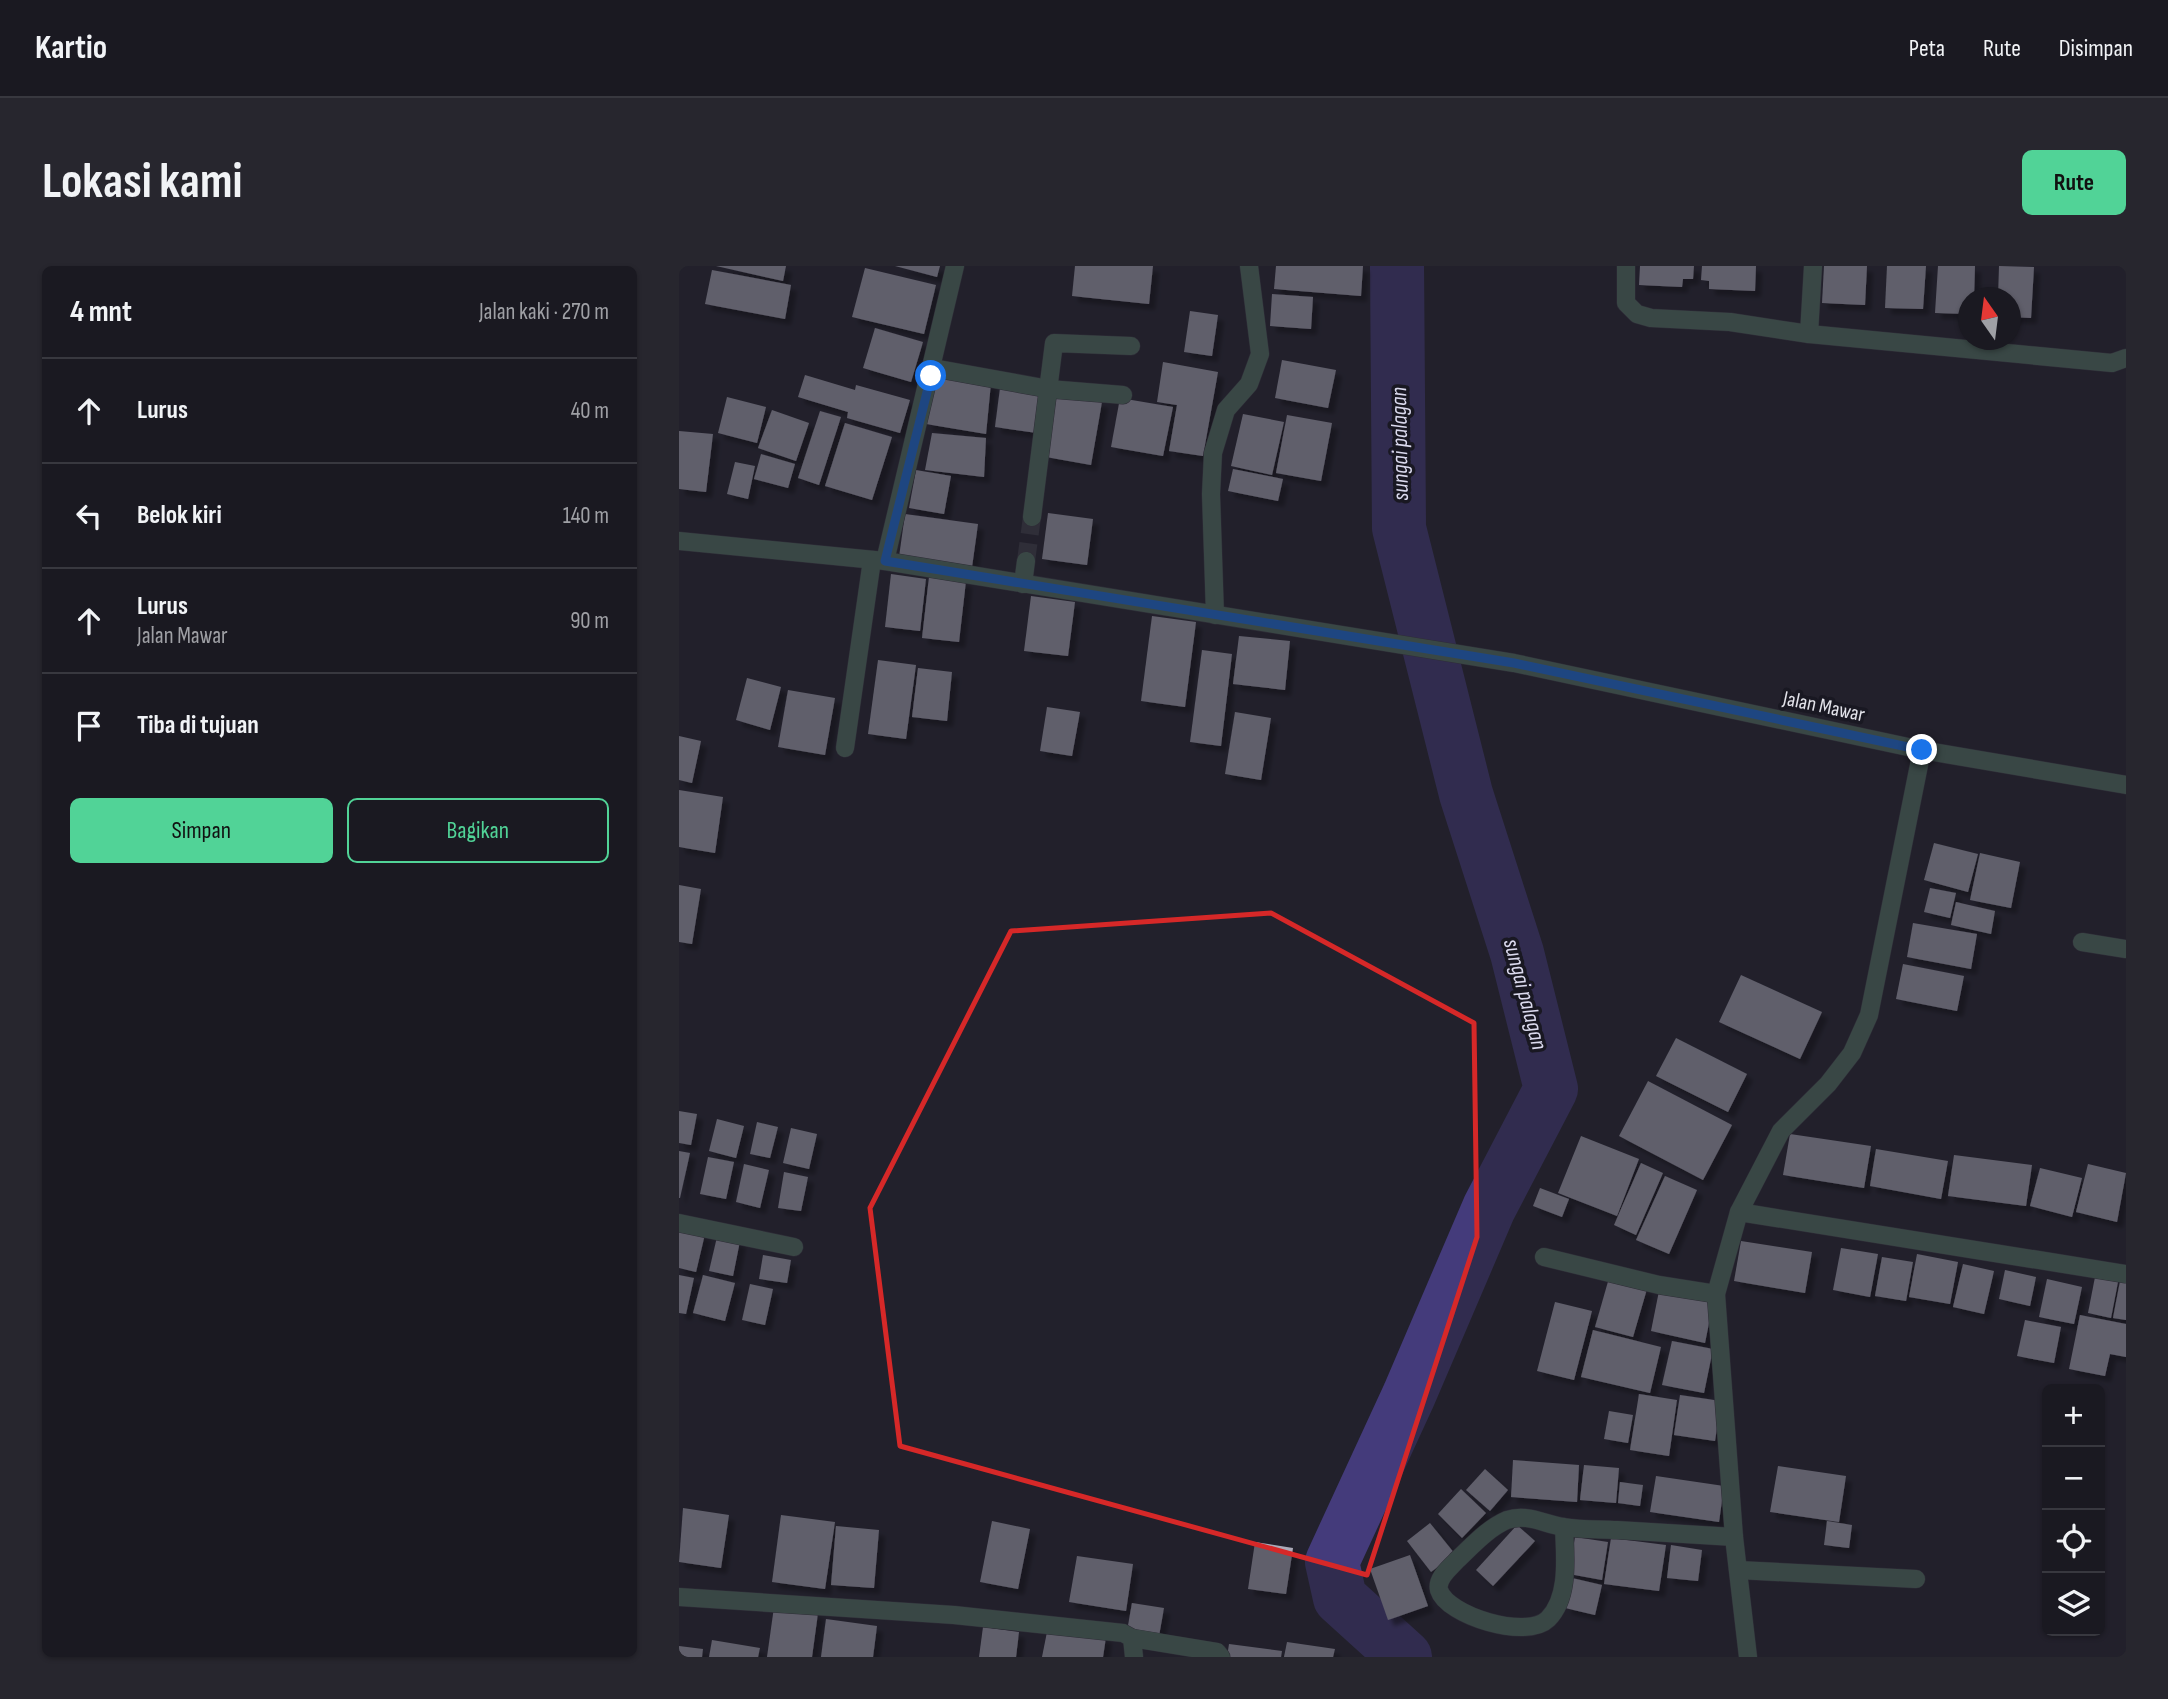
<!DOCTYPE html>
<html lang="id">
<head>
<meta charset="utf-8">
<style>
  :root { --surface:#1a1921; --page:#27262e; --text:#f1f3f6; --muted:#9fa0a5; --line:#38383f; --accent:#51d397 }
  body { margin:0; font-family:"Sofia Sans Condensed",sans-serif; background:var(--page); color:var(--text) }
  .controls { position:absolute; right:21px; bottom:21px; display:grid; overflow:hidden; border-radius:10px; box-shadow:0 2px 5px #0004 }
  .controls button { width:63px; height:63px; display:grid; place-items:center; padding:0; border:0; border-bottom:2px solid var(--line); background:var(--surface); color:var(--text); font:35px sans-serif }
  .compass { position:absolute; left:1279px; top:21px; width:63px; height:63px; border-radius:50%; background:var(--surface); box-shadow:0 2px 5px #0004; rotate:346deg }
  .stop { position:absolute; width:21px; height:21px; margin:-16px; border:5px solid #1a73e8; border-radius:50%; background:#fff }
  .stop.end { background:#1a73e8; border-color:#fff; box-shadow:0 2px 7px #0008 }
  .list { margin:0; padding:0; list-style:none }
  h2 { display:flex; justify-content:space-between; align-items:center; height:91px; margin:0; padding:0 28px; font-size:30px }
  h2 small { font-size:23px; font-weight:400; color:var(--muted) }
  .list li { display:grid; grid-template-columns:46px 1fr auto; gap:21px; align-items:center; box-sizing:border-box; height:105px; padding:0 28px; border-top:2px solid var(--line) }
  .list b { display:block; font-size:26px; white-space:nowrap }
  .list p { margin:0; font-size:23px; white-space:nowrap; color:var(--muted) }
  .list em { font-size:23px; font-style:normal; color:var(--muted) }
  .actions { display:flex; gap:14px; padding:21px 28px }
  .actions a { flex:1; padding:16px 0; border:2px solid var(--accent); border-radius:10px; text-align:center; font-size:24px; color:var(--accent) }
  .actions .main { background:var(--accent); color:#111 }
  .icon { flex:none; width:38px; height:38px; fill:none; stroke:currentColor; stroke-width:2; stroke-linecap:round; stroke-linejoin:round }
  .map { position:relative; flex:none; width:1447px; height:1391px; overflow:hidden; border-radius:10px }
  header { display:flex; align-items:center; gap:42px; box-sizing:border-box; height:98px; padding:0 35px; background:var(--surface); border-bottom:2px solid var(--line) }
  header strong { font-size:33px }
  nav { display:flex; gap:38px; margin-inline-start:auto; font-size:24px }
  .intro { display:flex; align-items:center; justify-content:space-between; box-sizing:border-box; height:168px; padding:0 42px }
  h1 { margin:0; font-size:49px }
  .button { padding:18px 32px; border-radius:10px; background:var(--accent); color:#111; font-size:24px; font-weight:700 }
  main { display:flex; gap:42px; padding:0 42px }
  aside { flex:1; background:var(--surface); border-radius:10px; box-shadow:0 2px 5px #0004 }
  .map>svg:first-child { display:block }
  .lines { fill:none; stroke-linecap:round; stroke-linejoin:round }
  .river { stroke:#443b7b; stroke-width:54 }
  .building { fill:#acabb9; filter:url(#shadow) }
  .minor-tunnel { stroke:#3f3e48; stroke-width:18; stroke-dasharray:18 9; stroke-linecap:butt }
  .minor-casing { stroke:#3d3c46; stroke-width:19 }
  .minor { stroke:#567765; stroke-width:18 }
  .route { stroke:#1a73e8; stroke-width:9 }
  .marked { fill:none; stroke:#d62828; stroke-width:5; stroke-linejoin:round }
  .labels { text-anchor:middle; stroke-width:7; stroke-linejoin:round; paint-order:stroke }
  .street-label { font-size:21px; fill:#e2e2e9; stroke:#191822 }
  .water-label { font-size:23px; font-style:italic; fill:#dbdaee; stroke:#191822 }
</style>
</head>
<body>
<header>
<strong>Kartio</strong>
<nav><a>Peta</a><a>Rute</a><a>Disimpan</a></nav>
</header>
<div class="intro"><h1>Lokasi kami</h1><a class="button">Rute</a></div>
<main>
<aside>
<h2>4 mnt<small>Jalan kaki · 270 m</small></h2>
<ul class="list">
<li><svg class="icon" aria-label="ahead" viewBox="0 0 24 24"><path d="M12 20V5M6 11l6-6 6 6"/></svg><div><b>Lurus</b></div><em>40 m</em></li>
<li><svg class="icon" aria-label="left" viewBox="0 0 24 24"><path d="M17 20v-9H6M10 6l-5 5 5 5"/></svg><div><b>Belok kiri</b></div><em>140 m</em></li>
<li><svg class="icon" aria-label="ahead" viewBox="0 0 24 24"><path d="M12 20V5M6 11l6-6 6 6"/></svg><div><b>Lurus</b><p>Jalan Mawar</p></div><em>90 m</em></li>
<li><svg class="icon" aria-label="arrive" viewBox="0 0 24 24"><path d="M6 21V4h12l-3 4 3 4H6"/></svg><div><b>Tiba di tujuan</b></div></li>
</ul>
<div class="actions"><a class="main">Simpan</a><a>Bagikan</a></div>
</aside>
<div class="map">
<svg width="1447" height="1391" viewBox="0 0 1447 1391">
  <defs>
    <filter id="shadow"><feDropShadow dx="6" dy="6" stdDeviation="2" flood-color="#0009"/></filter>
  </defs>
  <rect width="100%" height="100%" fill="#22212c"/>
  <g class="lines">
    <!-- river -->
    <polyline class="river" points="718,0 720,262 787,528 838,687 872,823 810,942 730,1129 653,1296 661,1332 726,1391"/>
  </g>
  <!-- building -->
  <g class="building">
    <polygon points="37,0 107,0 104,15"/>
    <polygon points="216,0 261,0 258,11"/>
    <polygon points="396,0 474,0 470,38 393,30"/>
    <polygon points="597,0 684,0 682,30 595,23"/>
    <polygon points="961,0 1015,0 1014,13 1004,13 1003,21 960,19"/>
    <polygon points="1023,0 1077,0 1076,25 1030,23 1030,15 1022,14"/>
    <polygon points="1145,0 1188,0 1186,39 1143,37"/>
    <polygon points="1208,0 1247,0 1244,43 1206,42"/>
    <polygon points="1259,0 1296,0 1295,32 1289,32 1289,48 1256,47"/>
    <polygon points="1320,0 1355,1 1352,52 1332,51 1332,32 1319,32"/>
    <polygon points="186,2 257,19 245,68 173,51"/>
    <polygon points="33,4 112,19 106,53 26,38"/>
    <polygon points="593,28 634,31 632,63 591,60"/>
    <polygon points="511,45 539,49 533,90 505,86"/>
    <polygon points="196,62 244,76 232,116 184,102"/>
    <polygon points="603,94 657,104 649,142 596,132"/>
    <polygon points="484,96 539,106 524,190 490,185 498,139 478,136"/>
    <polygon points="126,109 176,124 177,119 231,134 221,167 168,152 169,146 119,131"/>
    <polygon points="258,111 312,117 307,168 247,158"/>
    <polygon points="321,122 364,127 358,167 316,161"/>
    <polygon points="378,128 423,136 412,199 367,191"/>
    <polygon points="48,131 87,141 78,177 39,167"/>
    <polygon points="441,132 494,141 484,190 432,181"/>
    <polygon points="93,144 130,157 117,195 79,182"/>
    <polygon points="141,145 162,151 140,219 119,212"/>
    <polygon points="564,148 605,156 593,209 552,200"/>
    <polygon points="608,149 653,157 642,215 597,207"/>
    <polygon points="166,157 213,171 193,234 146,220"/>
    <polygon points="0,165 34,168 27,226 0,223"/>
    <polygon points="253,167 307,172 305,211 246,204"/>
    <polygon points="82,188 116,198 109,222 75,213"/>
    <polygon points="56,196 76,200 69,233 48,228"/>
    <polygon points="554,203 604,213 599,235 549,225"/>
    <polygon points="237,204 272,210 265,248 230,242"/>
    <polygon points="369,247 414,253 408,299 363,293"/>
    <polygon points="226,248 299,258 293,301 220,291"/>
    <polygon points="212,308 247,313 241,365 206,361"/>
    <polygon points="250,311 287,315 280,376 243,372"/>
    <polygon points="352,330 396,336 389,390 345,385"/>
    <polygon points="473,350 517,356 506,441 462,435"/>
    <polygon points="560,370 611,375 606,424 554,418"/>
    <polygon points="523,384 553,388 542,480 511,476"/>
    <polygon points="199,394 237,399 227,473 189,468"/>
    <polygon points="239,402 273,406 268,455 233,451"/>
    <polygon points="68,412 102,421 91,464 57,454"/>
    <polygon points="109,424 156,432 146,489 99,481"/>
    <polygon points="368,441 401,446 393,490 361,485"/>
    <polygon points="556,446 592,452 582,514 546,508"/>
    <polygon points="0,470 22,475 13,517 0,514"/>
    <polygon points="0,524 44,531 36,587 0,581"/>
    <polygon points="1255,577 1299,588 1289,626 1245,614"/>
    <polygon points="1301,587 1341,596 1332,642 1291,634"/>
    <polygon points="0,619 22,623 13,678 0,676"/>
    <polygon points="1251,622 1277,627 1271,652 1245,646"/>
    <polygon points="1277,636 1316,645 1312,668 1272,659"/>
    <polygon points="1234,657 1298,668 1292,703 1228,691"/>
    <polygon points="1224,698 1285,710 1278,745 1217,733"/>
    <polygon points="1062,709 1143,746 1121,793 1040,756"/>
    <polygon points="997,772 1068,808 1049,846 977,810"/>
    <polygon points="969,815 1053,859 1024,914 940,870"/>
    <polygon points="0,845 18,848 12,879 0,877"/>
    <polygon points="38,853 65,860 57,892 30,885"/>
    <polygon points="78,856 99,861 91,892 71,888"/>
    <polygon points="112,862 138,868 130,903 104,897"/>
    <polygon points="1111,868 1192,880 1185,922 1104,909"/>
    <polygon points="902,870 960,893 938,950 879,927"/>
    <polygon points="1197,883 1269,895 1262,933 1191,920"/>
    <polygon points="0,885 11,887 1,932 0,932"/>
    <polygon points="1275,889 1353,899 1347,940 1269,930"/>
    <polygon points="29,891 55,896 47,933 21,928"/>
    <polygon points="962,897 984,907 957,969 935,959"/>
    <polygon points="65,898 90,904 81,942 57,936"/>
    <polygon points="1409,898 1447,907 1438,956 1397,946"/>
    <polygon points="1361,902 1403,912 1393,951 1351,940"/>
    <polygon points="105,906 129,911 122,945 99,942"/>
    <polygon points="986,910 1018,924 990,988 957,974"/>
    <polygon points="861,922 890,933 883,951 854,940"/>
    <polygon points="0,963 26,968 17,1006 0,1002"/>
    <polygon points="38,971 61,975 54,1010 30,1005"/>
    <polygon points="1062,975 1133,986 1126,1027 1055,1015"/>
    <polygon points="1162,982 1199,988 1191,1031 1154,1024"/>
    <polygon points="1238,988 1279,996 1271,1038 1230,1031"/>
    <polygon points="84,989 112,994 108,1017 80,1013"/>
    <polygon points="1203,991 1234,996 1227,1035 1196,1030"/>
    <polygon points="1284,998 1315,1005 1305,1048 1274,1041"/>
    <polygon points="1326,1004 1357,1011 1351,1040 1320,1033"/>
    <polygon points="0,1009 15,1012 7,1048 0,1047"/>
    <polygon points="24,1009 56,1017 46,1055 14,1047"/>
    <polygon points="1416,1011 1439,1016 1432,1052 1409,1047"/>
    <polygon points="930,1012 968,1023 954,1071 916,1061"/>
    <polygon points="1368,1013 1403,1021 1395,1058 1360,1051"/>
    <polygon points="1441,1015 1447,1016 1447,1054 1434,1052"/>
    <polygon points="71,1018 94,1023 86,1059 63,1054"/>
    <polygon points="980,1025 1034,1037 1026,1077 972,1065"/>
    <polygon points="876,1036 913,1045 895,1114 858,1105"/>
    <polygon points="1401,1049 1447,1058 1447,1091 1431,1088 1426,1110 1390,1103"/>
    <polygon points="1346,1054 1382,1061 1375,1097 1338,1090"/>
    <polygon points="914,1064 982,1081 971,1127 902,1111"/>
    <polygon points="993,1075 1034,1083 1025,1127 983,1119"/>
    <polygon points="960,1128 998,1134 990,1190 951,1184"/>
    <polygon points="1001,1129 1042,1135 1036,1175 995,1169"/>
    <polygon points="930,1145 954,1149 949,1177 925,1173"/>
    <polygon points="834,1194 900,1199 898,1236 832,1231"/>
    <polygon points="905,1199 940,1202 937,1237 901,1234"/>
    <polygon points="1099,1200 1167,1210 1160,1256 1091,1246"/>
    <polygon points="806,1203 829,1224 811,1245 787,1224"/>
    <polygon points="977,1210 1045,1220 1040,1256 971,1246"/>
    <polygon points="941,1216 964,1219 961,1240 939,1237"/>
    <polygon points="782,1223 807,1247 783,1272 759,1248"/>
    <polygon points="4,1242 50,1249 42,1302 0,1296"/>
    <polygon points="102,1249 156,1256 146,1323 93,1316"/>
    <polygon points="313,1255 351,1263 339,1323 301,1316"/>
    <polygon points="1148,1255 1173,1259 1170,1282 1145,1279"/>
    <polygon points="751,1257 776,1288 752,1306 728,1275"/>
    <polygon points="838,1259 856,1275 814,1320 797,1304"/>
    <polygon points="157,1260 200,1264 195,1322 152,1319"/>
    <polygon points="896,1271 929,1276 923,1314 890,1308"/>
    <polygon points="932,1272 987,1279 980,1325 925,1318"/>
    <polygon points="576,1276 614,1282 607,1328 569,1323"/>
    <polygon points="992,1279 1023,1284 1019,1315 988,1312"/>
    <polygon points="731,1289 749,1340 709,1354 691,1303"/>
    <polygon points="398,1290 454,1298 447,1345 390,1336"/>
    <polygon points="893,1312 923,1319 916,1349 886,1342"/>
    <polygon points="453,1337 485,1342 480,1370 448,1365"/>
    <polygon points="95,1341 139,1347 133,1391 88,1391"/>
    <polygon points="147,1353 198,1360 194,1391 142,1391"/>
    <polygon points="304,1361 340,1366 337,1391 300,1391"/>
    <polygon points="369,1361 427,1371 424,1391 363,1391"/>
    <polygon points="33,1374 81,1382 79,1391 30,1391"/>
    <polygon points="608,1376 656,1383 654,1391 605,1391"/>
    <polygon points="550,1378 603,1385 602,1391 548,1391"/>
    <polygon points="0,1380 24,1383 23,1391 0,1391"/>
  </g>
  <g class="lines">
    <!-- minor-tunnel -->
    <polyline class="minor-tunnel" points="347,295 353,251"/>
    <!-- minor casing -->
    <g class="minor-casing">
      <g id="minor">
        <polyline points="947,0 947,37 958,48 972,52 1051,56 1130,68 1433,97 1447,92"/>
        <polyline points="1130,68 1134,0"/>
        <polyline points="254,102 370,123 444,129"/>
        <polyline points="353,251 375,77 452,80"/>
        <polyline points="0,275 206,295 835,397 1243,484 1447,519"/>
        <polyline points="206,295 276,0"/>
        <polyline points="344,318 347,295"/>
        <polyline points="536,349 532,228 534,187 547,144 570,118 581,88 570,0"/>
        <polyline points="166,482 193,294"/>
        <polyline points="1403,676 1447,683"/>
        <polyline points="1060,946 1447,1008"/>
        <polyline points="0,957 115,981"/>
        <polyline points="865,991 980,1019 1037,1028"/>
        <path d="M885,1261C886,1290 891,1331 869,1353C848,1374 768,1350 760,1324C757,1312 771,1302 778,1294C793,1280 809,1262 828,1254C848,1247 865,1258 885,1261C902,1264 921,1263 938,1264C977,1266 1016,1269 1055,1271"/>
        <polyline points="1059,1304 1237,1313"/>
        <polyline points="0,1331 275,1349 444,1367 453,1372 455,1391"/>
        <polyline points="453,1372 538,1386 542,1391"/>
        <polyline points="1069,1391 1055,1271 1037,1028 1060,946 1102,865 1149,818 1173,787 1190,749 1243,484"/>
      </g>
    </g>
    <!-- minor -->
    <use href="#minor" class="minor"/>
  </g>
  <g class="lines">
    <!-- route -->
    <polyline class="route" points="252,110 206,295 835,397 1243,484"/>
  </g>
  <!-- marked area -->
  <path d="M0 0H1447V1391H0ZM592,647L795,757L798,971L688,1309L221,1180L191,942L332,665Z" fill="#22212c" fill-opacity=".55" fill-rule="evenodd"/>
  <path class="marked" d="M592,647L795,757L798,971L688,1309L221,1180L191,942L332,665Z"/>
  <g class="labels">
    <!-- street labels -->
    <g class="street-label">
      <text transform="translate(1145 440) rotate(12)" y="7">Jalan Mawar</text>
    </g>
    <!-- water labels -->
    <g class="water-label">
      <text transform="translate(720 178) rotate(-91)" y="8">sungai palagan</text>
      <text transform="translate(847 728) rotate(75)" y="8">sungai palagan</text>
    </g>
  </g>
</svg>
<div class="controls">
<button>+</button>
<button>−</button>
<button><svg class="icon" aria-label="locate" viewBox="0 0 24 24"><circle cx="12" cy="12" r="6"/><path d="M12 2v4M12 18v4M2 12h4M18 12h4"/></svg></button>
<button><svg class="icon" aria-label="layers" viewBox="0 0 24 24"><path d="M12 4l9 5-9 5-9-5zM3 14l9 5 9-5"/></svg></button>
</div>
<svg class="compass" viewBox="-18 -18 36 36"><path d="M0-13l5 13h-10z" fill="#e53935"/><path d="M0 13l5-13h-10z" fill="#9fa0a5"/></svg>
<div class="stop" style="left:252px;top:110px"></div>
<div class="stop end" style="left:1243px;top:484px"></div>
</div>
</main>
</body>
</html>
